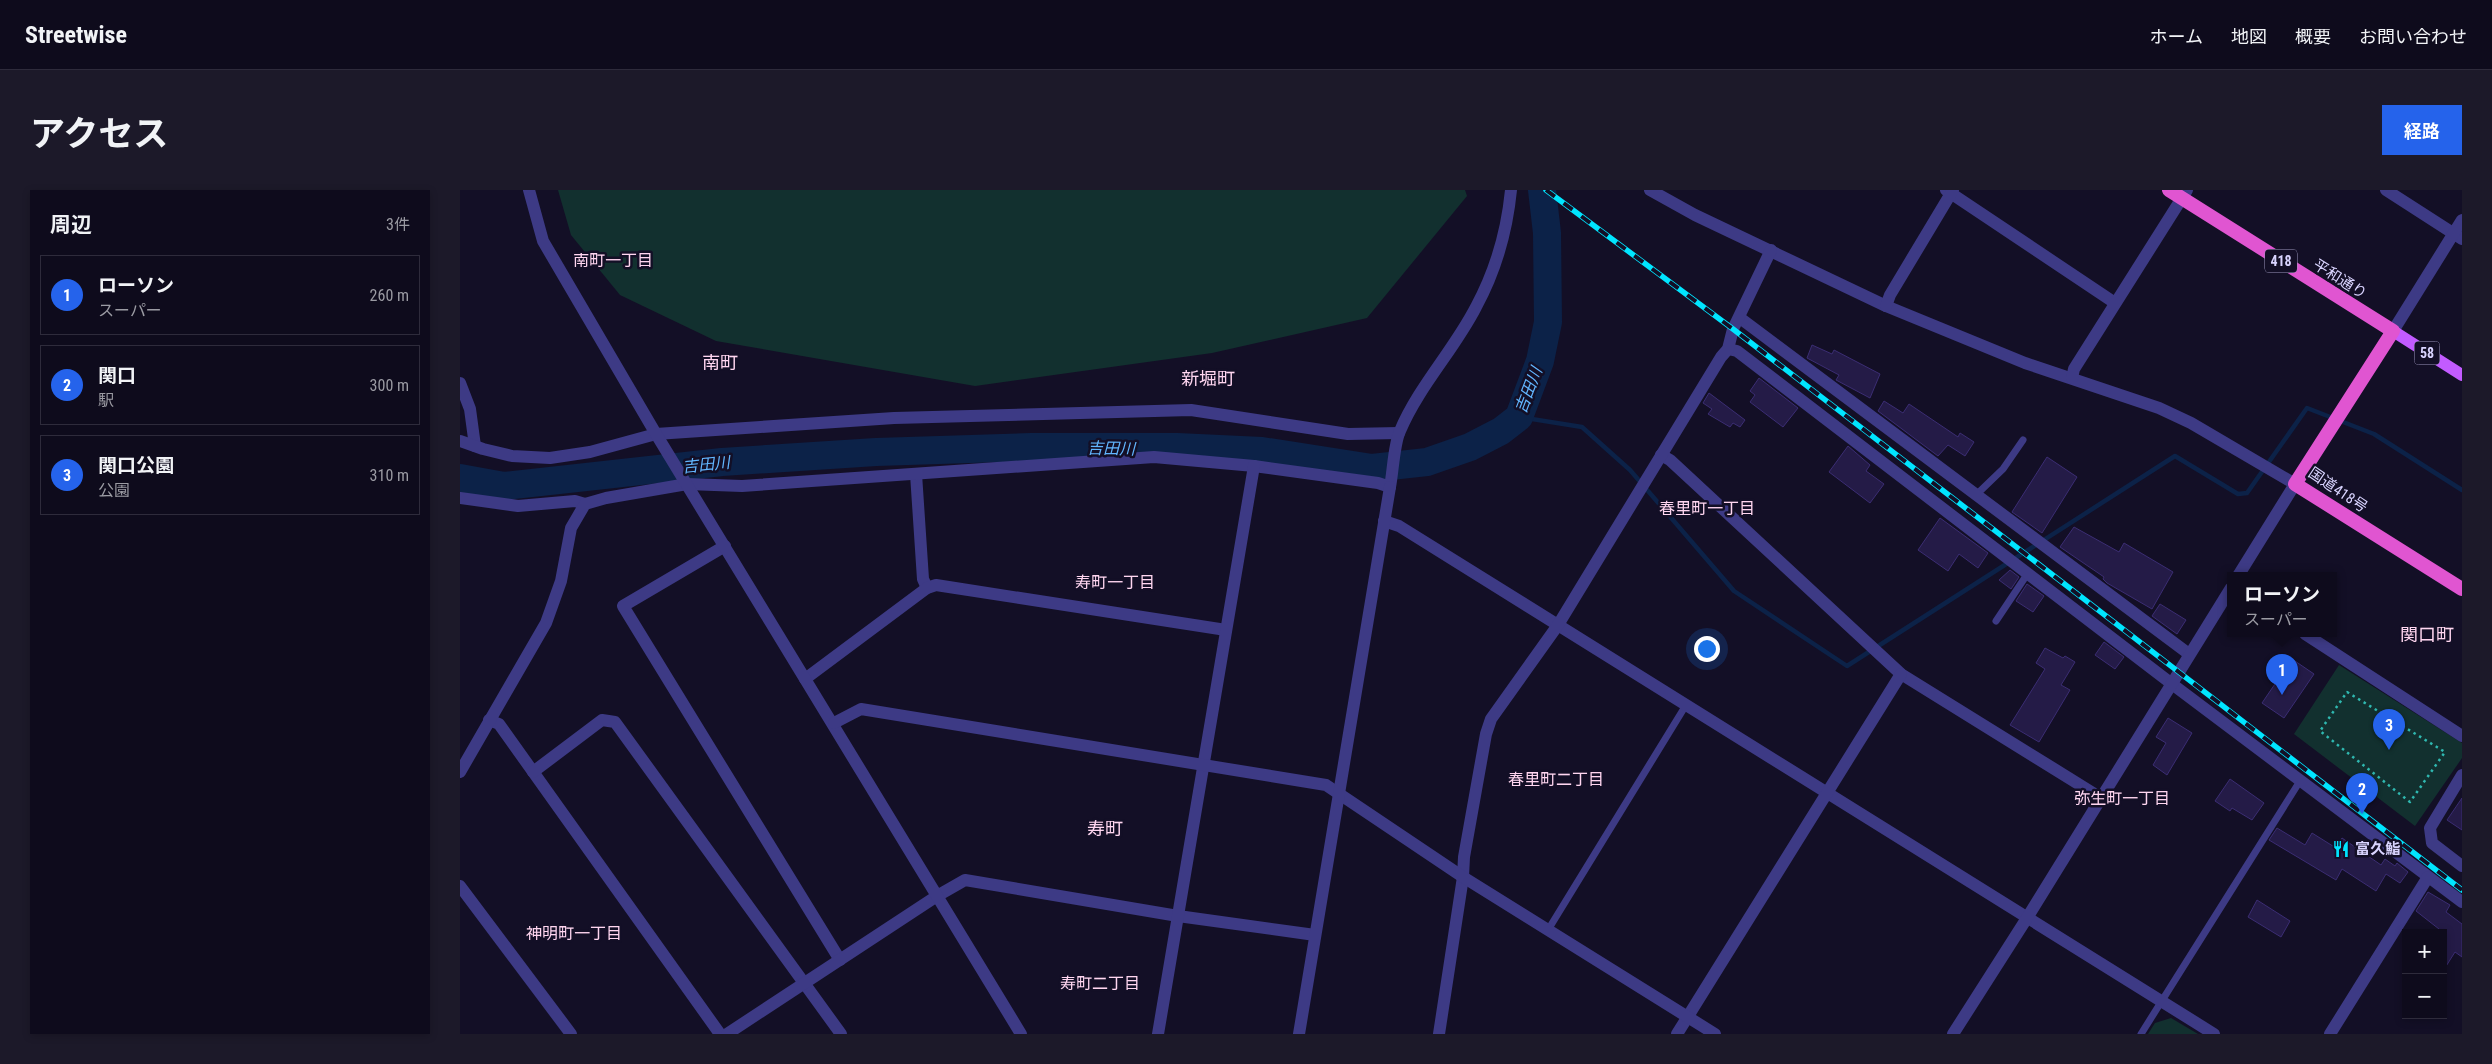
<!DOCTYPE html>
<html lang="ja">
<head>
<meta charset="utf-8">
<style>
  :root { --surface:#0e0b1c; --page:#1c1929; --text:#f1f3f6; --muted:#9b9ba3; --line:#2e2b3b; --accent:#2563eb }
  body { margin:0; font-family:"Roboto Condensed","Noto Sans JP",sans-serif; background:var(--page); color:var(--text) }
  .controls { position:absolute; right:15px; bottom:15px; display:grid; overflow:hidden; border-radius:0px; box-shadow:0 2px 8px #0003 }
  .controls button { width:45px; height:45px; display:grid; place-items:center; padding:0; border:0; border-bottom:1px solid var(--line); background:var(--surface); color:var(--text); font:25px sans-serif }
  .you { position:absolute; left:1246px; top:458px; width:18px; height:18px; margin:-12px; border:4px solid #fff; border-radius:50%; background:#1a73e8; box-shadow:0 0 0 8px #1a73e833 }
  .badge { display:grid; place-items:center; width:32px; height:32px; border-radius:50%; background:var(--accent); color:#fff; font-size:16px; font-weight:700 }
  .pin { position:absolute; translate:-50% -41px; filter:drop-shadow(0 1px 2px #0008) }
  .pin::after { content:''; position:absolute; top:26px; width:18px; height:15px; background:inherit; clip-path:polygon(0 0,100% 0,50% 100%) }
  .popup { position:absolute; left:1767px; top:382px; width:110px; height:65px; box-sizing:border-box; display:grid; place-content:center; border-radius:0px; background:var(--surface); filter:drop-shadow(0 1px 4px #0005); font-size:16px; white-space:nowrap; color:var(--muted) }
  .popup b { font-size:19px; color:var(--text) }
  .popup::after { content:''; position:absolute; left:50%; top:100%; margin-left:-10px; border:10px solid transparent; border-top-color:var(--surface) }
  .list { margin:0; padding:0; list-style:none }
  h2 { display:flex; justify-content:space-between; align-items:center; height:65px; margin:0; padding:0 20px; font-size:21px }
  h2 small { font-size:16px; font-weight:400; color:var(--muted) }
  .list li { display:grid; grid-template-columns:32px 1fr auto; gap:15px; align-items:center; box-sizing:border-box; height:80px; margin:0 10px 10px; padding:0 10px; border:1px solid var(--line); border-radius:0px }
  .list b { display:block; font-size:19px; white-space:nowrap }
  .list p { margin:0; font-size:16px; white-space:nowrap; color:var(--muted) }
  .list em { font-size:16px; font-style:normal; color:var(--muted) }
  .map { position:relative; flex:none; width:2002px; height:844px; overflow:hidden; border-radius:0px }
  header { display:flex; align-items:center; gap:30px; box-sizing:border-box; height:70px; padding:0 25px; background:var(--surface); border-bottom:1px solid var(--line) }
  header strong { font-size:24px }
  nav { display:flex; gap:28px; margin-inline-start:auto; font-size:18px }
  .intro { display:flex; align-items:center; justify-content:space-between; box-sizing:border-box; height:120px; padding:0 30px }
  h1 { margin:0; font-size:35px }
  .button { padding:12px 22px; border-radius:0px; background:var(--accent); color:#fff; font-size:18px; font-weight:700 }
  main { display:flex; gap:30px; padding:0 30px }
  aside { flex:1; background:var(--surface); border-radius:0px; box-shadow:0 2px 8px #0003 }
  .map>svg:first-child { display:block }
  .green { fill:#12302f }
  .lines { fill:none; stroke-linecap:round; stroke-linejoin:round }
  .stream { stroke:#0c2248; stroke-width:4.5 }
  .river { stroke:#0c2248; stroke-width:28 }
  .building { fill:#241b47; stroke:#3b2d73 }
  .path { stroke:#2fb8b0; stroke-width:2.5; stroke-dasharray:2.5 4; stroke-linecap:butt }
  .service { stroke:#3d3a85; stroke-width:7 }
  .minor { stroke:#3d3a85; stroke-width:12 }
  .tertiary { stroke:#3d3a85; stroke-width:12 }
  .primary { stroke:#c25bff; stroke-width:12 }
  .trunk { stroke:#e055d1; stroke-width:14 }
  .rail-casing { stroke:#00e5ff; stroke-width:5.5 }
  .rail { stroke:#130f26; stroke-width:4; stroke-dasharray:11; stroke-linecap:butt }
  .labels { text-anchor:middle; stroke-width:5; stroke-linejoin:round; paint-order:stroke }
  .shield { fill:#130f26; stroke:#9e99be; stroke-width:1 }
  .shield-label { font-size:14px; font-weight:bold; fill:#d9d4ff }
  .street-label { font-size:15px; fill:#d9d4ff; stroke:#130f26 }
  .poi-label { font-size:15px; font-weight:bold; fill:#d9d4ff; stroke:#130f26; text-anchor:start }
  .neighbourhood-label { font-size:16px; fill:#ffd6f0; stroke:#130f26 }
  .water-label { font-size:16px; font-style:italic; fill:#62b6ff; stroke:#130f26 }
  .quarter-label { font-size:18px; fill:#ffd6f0; stroke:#130f26 }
</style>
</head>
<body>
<header>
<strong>Streetwise</strong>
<nav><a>ホーム</a><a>地図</a><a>概要</a><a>お問い合わせ</a></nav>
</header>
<div class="intro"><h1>アクセス</h1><a class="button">経路</a></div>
<main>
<aside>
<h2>周辺<small>3件</small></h2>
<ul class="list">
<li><span class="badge">1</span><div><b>ローソン</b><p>スーパー</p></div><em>260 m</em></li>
<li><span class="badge">2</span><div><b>関口</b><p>駅</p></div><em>300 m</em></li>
<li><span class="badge">3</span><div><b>関口公園</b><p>公園</p></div><em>310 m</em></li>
</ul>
</aside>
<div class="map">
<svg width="2002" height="844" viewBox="0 0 2002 844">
  <rect width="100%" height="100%" fill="#130f26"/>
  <!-- green -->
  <g class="green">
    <polygon points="98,0 1005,0 1007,6 907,128 752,163 515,196 256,151 160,105 111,45"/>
    <polygon points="1879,475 2002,553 2002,568 1955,636 1834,544"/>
    <polygon points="1711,828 1738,844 1688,844 1695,833"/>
  </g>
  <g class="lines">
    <!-- stream -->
    <polyline class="stream" points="1059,227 1122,237 1170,280 1274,401 1387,476 1715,266 1778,304 1787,303 1847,218 1914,244 2002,300"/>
    <!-- river -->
    <polyline class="river" points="0,288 44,296 262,272 416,262 571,257 717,257 802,261 912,278 967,272 1010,257 1041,241 1059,227 1080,171 1088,132 1087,43 1082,0"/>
  </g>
  <!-- building -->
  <g class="building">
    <polygon points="1352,155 1372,164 1374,160 1420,184 1410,208 1376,190 1379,185 1347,168"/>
    <polygon points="1299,188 1338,218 1323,237 1290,212 1295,205 1290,201"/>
    <polygon points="1249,203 1285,230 1280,237 1273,233 1270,237 1248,224 1252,219 1243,213"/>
    <polygon points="1424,211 1443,223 1449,214 1498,247 1500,243 1514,252 1505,266 1488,255 1478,266 1418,221"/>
    <polygon points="1388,256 1410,275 1406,281 1424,294 1410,313 1369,282"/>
    <polygon points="1587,267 1617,287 1582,343 1552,322"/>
    <polygon points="1480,328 1528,363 1518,378 1499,364 1488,381 1458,360"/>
    <polygon points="1614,337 1659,362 1664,353 1713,382 1692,419 1647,393 1643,389 1644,387 1600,357"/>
    <polygon points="1550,380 1559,387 1551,399 1539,390"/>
    <polygon points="1567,394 1584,406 1573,422 1556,411"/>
    <polygon points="1700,414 1726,430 1717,444 1692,426"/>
    <polygon points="1644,452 1664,467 1655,479 1635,465"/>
    <polygon points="1585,458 1603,468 1605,466 1615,472 1601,495 1610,500 1579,552 1550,535 1585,479 1576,473"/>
    <polygon points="1832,469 1854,484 1824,528 1802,513"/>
    <polygon points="1708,528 1732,543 1707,585 1693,575 1706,553 1696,547"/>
    <polygon points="1770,589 1804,613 1792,630 1772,618 1770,621 1755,611"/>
    <polygon points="2002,608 2002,640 1987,630"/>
    <polygon points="1817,638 1845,655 1852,643 1876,658 1882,648 1921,675 1925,669 1935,676 1937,673 1948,682 1940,693 1926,684 1916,701 1882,679 1876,690 1809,650"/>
    <polygon points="1968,702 1990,715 1986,722 2002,734 2002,767 1995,762 1983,781 1983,743 1976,743 1979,739 1956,721"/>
    <polygon points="1797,710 1830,731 1821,747 1788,727"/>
  </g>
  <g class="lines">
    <!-- path -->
    <polygon class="path" points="1887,502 1985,562 1950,612 1860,541"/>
    <!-- service -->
    <g class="service">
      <polyline points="1516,305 1543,279 1563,250"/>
      <polyline points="1536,431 1568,383"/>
      <polyline points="1088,740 1226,515"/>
      <polyline points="1681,844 1840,591"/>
    </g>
    <!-- minor -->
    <g class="minor">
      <polyline points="1190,0 1235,25 1426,116 1565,173 1699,218 1731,233 1835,294"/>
      <polyline points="1486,0 1655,113"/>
      <polyline points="1926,0 2002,49"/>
      <polyline points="1426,116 1430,105 1493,0"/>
      <polyline points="1280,128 1729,464"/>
      <polyline points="1268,159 1277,161 1712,494 2002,712"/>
      <polyline points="1612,188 1614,179 1727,0"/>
      <polyline points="0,193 10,219 15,256"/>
      <polyline points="0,251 23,259 52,266 90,268 130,262 196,244 434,228 731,220 888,244 939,243"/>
      <polyline points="1201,265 1210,270 1441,484 1641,608"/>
      <polyline points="456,284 463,389 467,398"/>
      <polyline points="0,308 58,316 115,311 125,314"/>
      <polyline points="924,331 939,336 1754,844"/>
      <polyline points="265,356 163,416 380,770"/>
      <polyline points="1845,444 2002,546"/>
      <polyline points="345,489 467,398 476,395 766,440"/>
      <polyline points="29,530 39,534 260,844"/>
      <path d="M0,582L86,433L101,391L111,338L125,314L146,308L227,294L282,296L694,267L794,276L918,293L930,297C933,282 934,253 940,241C959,196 994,160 1016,117C1036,80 1047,41 1051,0"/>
      <polyline points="73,582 142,530 155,532 381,844"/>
      <polyline points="2002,585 1970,638 1972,653 2002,676"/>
      <polyline points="0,696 111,844"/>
      <polyline points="267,844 477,706 505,690 718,726 855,745"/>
      <polyline points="698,844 794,276"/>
      <polyline points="979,844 1003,687 1004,667 1026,544 1031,529 1098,435 1261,167 1268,159 1273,139 1311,60"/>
      <polyline points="1217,844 1441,484"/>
      <polyline points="1870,844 1968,687"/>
    </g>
    <!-- tertiary -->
    <g class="tertiary">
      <polyline points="69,0 83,51 196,244 561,844"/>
      <polyline points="1933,141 2002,30"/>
      <polyline points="1778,386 1835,294"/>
      <polyline points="374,533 401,519 866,595 1003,687 1255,844"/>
      <polyline points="839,844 930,297"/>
      <polyline points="1493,844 1567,728 1771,398"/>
    </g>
    <!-- primary -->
    <polyline class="primary" points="1933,141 2002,185"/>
    <!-- trunk -->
    <polyline class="trunk" points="1709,0 1933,141 1835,294 2002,399"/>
    <!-- rail casing -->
    <g class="rail-casing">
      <polyline id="rail" points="1086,0 1273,139 2002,700"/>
    </g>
    <!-- rail -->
    <use href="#rail" class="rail"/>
  </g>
  <!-- icons -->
  <defs>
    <g id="restaurant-bare" transform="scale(1.35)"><path d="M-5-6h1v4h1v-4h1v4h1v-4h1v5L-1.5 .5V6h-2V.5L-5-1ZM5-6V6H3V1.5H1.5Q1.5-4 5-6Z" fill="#00e5ff" stroke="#130f26" stroke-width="2.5" paint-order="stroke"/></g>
  </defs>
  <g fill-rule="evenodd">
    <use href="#restaurant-bare" x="1881" y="659"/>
  </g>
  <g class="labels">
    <!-- shield labels -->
    <g class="shield">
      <rect x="1805" y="59.5" width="32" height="23" rx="4"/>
      <rect x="1954.5" y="151.5" width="25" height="23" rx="4"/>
    </g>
    <g class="shield-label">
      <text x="1821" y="76">418</text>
      <text x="1967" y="168">58</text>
    </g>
    <!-- street labels -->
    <g class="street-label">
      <text transform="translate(1880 89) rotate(32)" y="5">平和通り</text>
      <text transform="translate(1878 300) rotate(34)" y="5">国道418号</text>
    </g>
    <!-- poi labels -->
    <g class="poi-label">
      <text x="1895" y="664">富久鮨</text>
    </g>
    <!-- neighbourhood labels -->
    <g class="neighbourhood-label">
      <text x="153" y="76">南町一丁目</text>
      <text x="1247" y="324">春里町一丁目</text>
      <text x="655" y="398">寿町一丁目</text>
      <text x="1096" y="595">春里町二丁目</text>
      <text x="1662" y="614">弥生町一丁目</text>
      <text x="114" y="749">神明町一丁目</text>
      <text x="640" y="799">寿町二丁目</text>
    </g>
    <!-- water labels -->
    <g class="water-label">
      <text transform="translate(1068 200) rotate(-69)" y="6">吉田川</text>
      <text transform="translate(651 258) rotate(1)" y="6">吉田川</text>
      <text transform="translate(246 274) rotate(-6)" y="6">吉田川</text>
    </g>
    <!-- quarter labels -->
    <g class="quarter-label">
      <text x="260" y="179">南町</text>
      <text x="748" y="195">新堀町</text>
      <text x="1967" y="451">関口町</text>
      <text x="645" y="645">寿町</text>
    </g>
  </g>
</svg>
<div class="controls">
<button>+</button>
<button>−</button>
</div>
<div class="you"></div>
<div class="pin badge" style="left:1822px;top:505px">1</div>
<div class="popup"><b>ローソン</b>スーパー</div>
<div class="pin badge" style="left:1902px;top:624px">2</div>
<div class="pin badge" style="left:1929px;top:560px">3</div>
</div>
</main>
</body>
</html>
